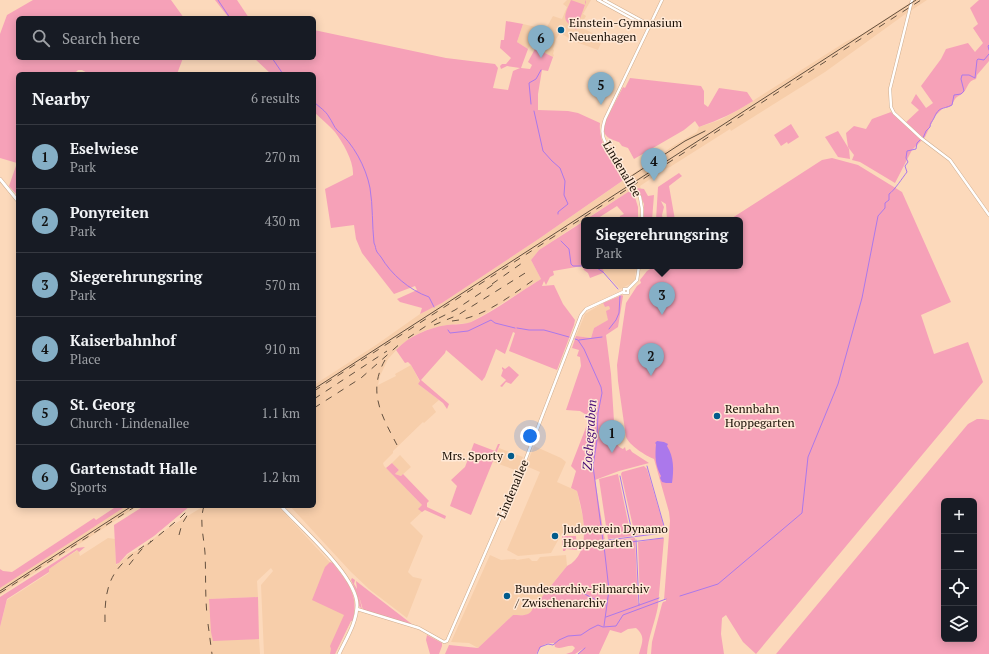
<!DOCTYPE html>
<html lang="en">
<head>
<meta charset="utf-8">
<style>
  :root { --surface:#171b24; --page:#20242c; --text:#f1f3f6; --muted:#9ea1a6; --line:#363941; --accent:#85afc6 }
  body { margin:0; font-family:"PT Serif",serif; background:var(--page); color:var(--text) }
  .controls { position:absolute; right:12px; bottom:12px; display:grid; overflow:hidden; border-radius:6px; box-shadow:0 2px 10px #0003 }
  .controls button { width:36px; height:36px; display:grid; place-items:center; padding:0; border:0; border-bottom:1px solid var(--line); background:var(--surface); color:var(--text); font:20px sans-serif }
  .you { position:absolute; left:530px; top:436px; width:14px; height:14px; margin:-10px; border:3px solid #fff; border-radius:50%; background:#1a73e8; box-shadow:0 0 0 6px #1a73e833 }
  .badge { display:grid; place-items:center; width:26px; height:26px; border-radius:50%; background:var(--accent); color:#111; font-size:13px; font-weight:700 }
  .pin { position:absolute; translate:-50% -33px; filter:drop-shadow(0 1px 2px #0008) }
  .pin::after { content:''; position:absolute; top:21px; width:14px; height:12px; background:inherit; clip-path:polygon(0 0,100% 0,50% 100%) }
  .popup { position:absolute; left:581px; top:217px; width:162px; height:52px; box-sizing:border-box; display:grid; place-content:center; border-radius:6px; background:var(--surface); filter:drop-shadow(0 1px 3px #0005); font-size:13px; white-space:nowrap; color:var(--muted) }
  .popup b { font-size:15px; color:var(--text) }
  .popup::after { content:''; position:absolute; left:50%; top:100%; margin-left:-8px; border:8px solid transparent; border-top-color:var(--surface) }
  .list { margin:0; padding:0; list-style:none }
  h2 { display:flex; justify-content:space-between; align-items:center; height:52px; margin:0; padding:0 16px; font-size:17px }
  h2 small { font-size:13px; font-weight:400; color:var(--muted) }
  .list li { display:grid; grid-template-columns:26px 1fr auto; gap:12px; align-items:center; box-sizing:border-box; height:64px; padding:0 16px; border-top:1px solid var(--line) }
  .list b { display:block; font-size:15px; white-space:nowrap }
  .list p { margin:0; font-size:13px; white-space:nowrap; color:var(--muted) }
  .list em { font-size:13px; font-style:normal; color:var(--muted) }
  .icon { flex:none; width:22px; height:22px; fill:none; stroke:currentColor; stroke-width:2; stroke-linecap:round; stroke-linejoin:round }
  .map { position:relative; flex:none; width:989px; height:654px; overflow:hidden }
  .search { position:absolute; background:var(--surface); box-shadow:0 2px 10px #0003; left:16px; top:16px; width:300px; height:44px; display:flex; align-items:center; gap:10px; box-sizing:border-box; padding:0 14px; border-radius:6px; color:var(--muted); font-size:15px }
  .panel { position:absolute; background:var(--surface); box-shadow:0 2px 10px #0003; left:16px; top:72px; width:300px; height:436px; border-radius:6px }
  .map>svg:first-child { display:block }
  .built { fill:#f7ceaa }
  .green { fill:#f6a1b8; fill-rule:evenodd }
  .water { fill:#ab78eb }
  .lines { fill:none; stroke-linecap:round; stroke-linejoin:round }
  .stream { stroke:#ab78eb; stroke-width:1 }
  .tertiary-casing { stroke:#cfae90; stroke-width:3.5 }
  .secondary-casing { stroke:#cfae90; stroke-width:4 }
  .tertiary { stroke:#fff; stroke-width:2.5 }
  .secondary { stroke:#fff; stroke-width:3 }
  .tram { stroke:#63503f; stroke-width:1 }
  .rail { stroke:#63503f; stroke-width:1; stroke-dasharray:7 7; stroke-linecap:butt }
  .poi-dot { fill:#015b8c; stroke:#ffe9d7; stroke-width:1.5 }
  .labels { text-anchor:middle; stroke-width:3; stroke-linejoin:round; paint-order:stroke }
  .poi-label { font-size:12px; fill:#190e04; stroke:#ffe9d7; text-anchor:start }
  .street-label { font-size:12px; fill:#190e04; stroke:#ffe9d7 }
  .water-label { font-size:13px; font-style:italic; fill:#470c76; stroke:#ffe9d7 }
</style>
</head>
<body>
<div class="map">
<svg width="989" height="654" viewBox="0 0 989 654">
  <rect width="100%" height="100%" fill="#fcd9bb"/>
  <!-- built -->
  <g class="built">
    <polygon points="567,0 591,0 583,14 586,16 580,27 603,38 598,50 576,42 560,33 556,39 553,49 554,50 553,54 554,55 553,57 545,53 537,45 553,16 562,19 567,7 563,4"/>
    <polygon points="914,0 927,0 904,15 825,72 731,131 730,129 670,167 667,168 640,186 641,189 636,187 633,189 633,191 628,192 584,220 539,250 531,260 541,279 485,314 469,323 447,325 426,330 414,336 401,345 388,359 380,376 378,385 396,376 395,374 411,365 420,382 418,384 439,400 432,406 436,412 424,423 423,422 393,451 393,453 383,463 384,466 422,505 424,510 410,523 423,536 408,572 413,577 422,579 407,618 369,589 351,572 290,506 314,506 314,385 376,345 420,314 442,303 540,238 673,146 697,132 699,127 720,120 740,109 847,41 862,34"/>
    <polygon points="523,24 540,28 528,49 517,42"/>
    <polygon points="600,266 636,266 635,279 632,283 620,289 602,270"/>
    <polygon points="603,303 605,307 609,306 610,309 607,315 609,320 594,328 591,338 576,336 585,314"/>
    <polygon points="534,446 561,458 566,462 557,482 577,491 583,518 584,532 562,533 551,553 518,556 507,550 540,472 526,466"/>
    <polygon points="499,448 523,457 518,471 493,462"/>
    <polygon points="400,455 411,467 401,476 395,474 399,470 392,463"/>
    <polygon points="124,506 138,506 0,595 0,587"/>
    <polygon points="204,506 278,506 325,557 344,578 351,620 335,654 264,654 261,585 273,571 271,568 257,581 258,597 209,599 213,640 259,639 260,654 0,654 0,627 7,600 49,573 49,569 78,550 80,556 108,538 115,539 116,565 119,563 129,554 138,550 168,528"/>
    <polygon points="490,555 501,560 515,559 517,560 529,558 532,561 537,561 540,557 566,555 567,566 533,608 533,611 527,615 513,615 478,648 469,643 451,642"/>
  </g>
  <!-- green -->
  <g class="green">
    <polygon points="33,0 171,0 184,18 18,18 18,58 183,58 177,74 89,74 82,70 78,70 74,74 18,74 18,196 9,186 17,163 0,158 0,34 7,15"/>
    <polygon points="215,0 237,0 249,18 229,18"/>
    <path d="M571,0L585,5V0L586,2L576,30L575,29L577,24H569C561,18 568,8 571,0Z"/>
    <path d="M979,0H989V61L977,75L976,79C967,81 968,88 963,93C961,95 957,96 955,99C951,106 953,107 943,108L935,116L925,137L912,150L895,183L860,162L852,160L854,155L848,147L846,133L854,126L866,129L872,119L891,112L904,124L919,110L911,103L916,94L926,108L933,103L921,86L941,59L946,49L968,43L975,52L983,43L973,28L978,24L970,8Z"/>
    <path d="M506,21L523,24L517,42L528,49L521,68L530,69L532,65L528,62L537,45L545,53L553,57L548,71L542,70L538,94V110L568,111L578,113L600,123C598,143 612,158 621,175H623L625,179L540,238L442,303L420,314L422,308L400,302L397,299L417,290L415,286L394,294L362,253L356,239L354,225L331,228L325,189L353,175C354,161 343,143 335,132C329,125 321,119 314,112V74H271L254,58H314V30L446,58L495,64L498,68L493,88L508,90L513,71L520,68L507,66L501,69L500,66L502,64H506L511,58L500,48L501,40H504Z"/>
    <path d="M630,78L701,86L704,91V104L708,107L719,88L747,92L753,101C734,113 719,120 699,127L695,121L684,130L634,159L628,148L622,146L619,142C609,139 602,136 604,124L623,87L625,88Z"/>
    <polygon points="791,124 799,137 788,144 787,142 781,146 774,135"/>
    <polygon points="838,131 849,149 850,159 838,157 825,137"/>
    <path d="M832,158L858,165L902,192L951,302L921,315L934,354L968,342L983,382L756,654L743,642L726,615L722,618L721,634L724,654H651L652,642L662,604L663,602L666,601V598L664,600L670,521L669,512L654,459C646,456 629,445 626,437L618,381L617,365L626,303L637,286L641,283L640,280L647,271L655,266H740V220H729L822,160Z"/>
    <polygon points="679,173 682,176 669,186 675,220 667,220 666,204 661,201 664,207 662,215 663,220 656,220 658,187"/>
    <polygon points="637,188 644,189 648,196 654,195 652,220 643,220 644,204"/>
    <polygon points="633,191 638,207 638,220 619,220 620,216 624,214 617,206 595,220 585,220 628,192"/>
    <path d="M584,221V266H600L604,271L603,273L590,278L588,273L584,270L582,266L553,271L554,275L550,277L546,285L544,281L542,286L554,285L563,304L575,320L574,325L557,370L509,351L515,333L513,332L505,354L496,349L485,377L482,381L446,350L445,353L421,380L449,404L447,409L443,403L418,384L420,381L411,365L408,362L405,363L396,350C409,336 428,328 447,325C454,324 463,325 471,322C495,311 518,293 541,279L531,260L539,250Z"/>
    <path d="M622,295L623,296L618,327L606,335L611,374L615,437C616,442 617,447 623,449L625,447L626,451L630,449L632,452L649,463L619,471L595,480L605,541L635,538L638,604L640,603L638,542L664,538L658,606C655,623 648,637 647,654H639C642,642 646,637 636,628L628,629L621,633L610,630L599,654H578L584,648L575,654H566L572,652L575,648L573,646C567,645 561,650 555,647L554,643C544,643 541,646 536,654H445L449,645L478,648L513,615C521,615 530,617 533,608L567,566C593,553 583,513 577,491L571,488L576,471L571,466L590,417L580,411L566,410L581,366L580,357L577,356L579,350L572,348L576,336L591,338L594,328L608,320L606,311L610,309L609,306L605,307L603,303Z"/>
    <polygon points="509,366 519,375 511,384 506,382 502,387 500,386 506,380 501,376 503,370 502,369 502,367 505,369"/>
    <path d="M977,419H982L989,420V654H776L968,424ZM944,501H974V639H944Z"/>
    <polygon points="474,443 495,451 498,444 500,444 471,515 450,506 457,486 451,480 465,467"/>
    <polygon points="392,463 399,470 395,474 401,476 403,474 429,501 427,503 427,507 446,516 445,519 425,510 422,512 418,509 422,505 386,468"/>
    <polygon points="644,466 647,469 664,527 662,532 635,535 621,474 622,472"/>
    <polygon points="618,474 631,536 608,539 599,479"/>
    <polygon points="117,506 126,506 0,588 0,569 3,571 12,572 94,518 96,520"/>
    <polygon points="144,506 190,506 154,536 127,554 119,563 116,564 114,525"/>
    <polygon points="562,536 576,536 577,550 566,549 565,551 563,551"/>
    <polygon points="85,547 79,552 77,550 49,569 49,572 7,599 0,627 0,597 77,548"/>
    <path d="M330,562L333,563C348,583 359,594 353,621H351L335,654H330L331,649L330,646L344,615L312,600L325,567Z"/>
    <polygon points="352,578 355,580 354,584 357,589 356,581 413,625 363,610 359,596 362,609 359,606 356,592 351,580"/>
    <polygon points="258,597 259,639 213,641 211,632 209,599"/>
    <polygon points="427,635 442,643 442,646 439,654 430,654 426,640"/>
  </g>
  <!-- water -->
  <path class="water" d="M657,441L664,442L668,444L667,446C674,457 674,470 672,483H666L662,482L660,478L661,476C655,465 655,456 656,444L655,443Z"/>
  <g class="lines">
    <!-- stream -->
    <g class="stream">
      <polyline points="218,0 230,18"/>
      <polyline points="989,45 988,46 989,50"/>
      <polyline points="272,58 283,74"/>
      <path d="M314,102C319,107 326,111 329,117C332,121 334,127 337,130C353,143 366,167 370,188C373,206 372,225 374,243C376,247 375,248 377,252C378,254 380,255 381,257C391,274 409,290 429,297L434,307"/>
      <polyline points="531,104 529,83 536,79 541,70"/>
      <polyline points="534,111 543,151 552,161 560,168 565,181 564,195 568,204 558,212 558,214"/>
      <path d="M923,138L926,131L930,127C930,123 932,122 934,118C939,106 942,110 952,105L954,95L961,94L964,91L961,79L962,75H969L975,78L977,60L978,59L984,60L989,54"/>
      <polyline points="561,241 569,249 571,264 573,266 584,266"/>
      <polyline points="594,266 603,272 618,289"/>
      <polyline points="517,328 529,330 544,330 569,337"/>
      <polyline points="609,329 616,320 619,313 620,296"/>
      <polyline points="448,330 450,333 468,331 491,320 495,323 515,328"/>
      <polyline points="575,339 578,340 584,349 601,387 602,393 598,413 597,440 593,466 603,541"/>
      <polyline points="579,340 602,337"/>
      <polyline points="620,476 633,537"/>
      <polyline points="608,540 663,533 664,526 647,466"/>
      <polyline points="636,540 639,605"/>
      <polyline points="607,545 663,538"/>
      <polyline points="573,588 606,605"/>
      <path d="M680,596L718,584L802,513L808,457L838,384L862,298L878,216L885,208V203L889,200V194C894,191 903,177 907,172L905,166L908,162L906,158L907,151L916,149L917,143L920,140"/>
      <polyline points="606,617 659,598"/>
      <polyline points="604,626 609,590 604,546"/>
      <polyline points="537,654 540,647 548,644 553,645 559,640 568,636 581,635 590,629 598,625 603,627 616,626 623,615 666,599"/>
      <polyline points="578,654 585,648"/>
    </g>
    <!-- tertiary casing -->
    <g class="tertiary-casing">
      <g id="tertiary">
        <polyline points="598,0 649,28"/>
        <polyline points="604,0 650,25"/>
        <polyline points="912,0 890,89 891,107 894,113 921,138 950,160 989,215"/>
        <path d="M642,220V209L640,197L606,144C601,135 602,128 605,119L662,0"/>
        <polyline points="628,289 628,293 624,293 624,289 628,289 637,280 639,266"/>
        <polyline points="357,609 419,628 444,642 447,641 523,466 581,315 586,309 623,292"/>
      </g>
    </g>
    <!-- secondary casing -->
    <g class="secondary-casing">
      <g id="secondary">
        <polyline points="0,179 18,201"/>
        <path d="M281,506C301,528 357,576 357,605C357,622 346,639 339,654"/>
      </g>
    </g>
    <!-- tertiary -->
    <use href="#tertiary" class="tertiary"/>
    <!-- secondary -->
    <use href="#secondary" class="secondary"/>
    <!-- tram -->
    <g class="tram">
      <polyline points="627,179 685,141 705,131"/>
      <polyline points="314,389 916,0"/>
      <polyline points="0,591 132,506"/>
    </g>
    <!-- rail -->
    <g class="rail">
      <polyline points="492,284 525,261"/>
      <polyline points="439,318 455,310 497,282"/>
      <path d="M452,321C484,318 511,295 538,277"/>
      <polyline points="434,325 458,315 530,270"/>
      <polyline points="408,338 438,318"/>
      <path d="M385,360C367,392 382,416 397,445"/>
      <polyline points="314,391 921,0"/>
      <polyline points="314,399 387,351"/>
      <polyline points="314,408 361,378 402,342"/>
      <path d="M204,506C199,522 204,537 205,553C206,574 205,594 207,615"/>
      <polyline points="179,535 182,524 188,514"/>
      <polyline points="129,565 141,550 180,518 192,506"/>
      <polyline points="0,593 136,506"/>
      <path d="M105,622C104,577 116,565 151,541"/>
      <polyline points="208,624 212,654"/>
    </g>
  </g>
  <!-- markers -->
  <g class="poi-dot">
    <circle cx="561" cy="30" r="4"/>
    <circle cx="717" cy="416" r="4"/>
    <circle cx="511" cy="456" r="4"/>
    <circle cx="555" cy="536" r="4"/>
    <circle cx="507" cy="596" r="4"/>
  </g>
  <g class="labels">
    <!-- poi labels -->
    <g class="poi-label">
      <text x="569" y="27">Einstein-Gymnasium<tspan x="569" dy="14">Neuenhagen</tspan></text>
      <text x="725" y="413">Rennbahn<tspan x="725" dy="14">Hoppegarten</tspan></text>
      <text x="503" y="460" text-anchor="end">Mrs. Sporty</text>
      <text x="563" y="533">Judoverein Dynamo<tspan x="563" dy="14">Hoppegarten</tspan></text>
      <text x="515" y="593">Bundesarchiv-Filmarchiv<tspan x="515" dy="14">/ Zwischenarchiv</tspan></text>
    </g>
    <!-- street labels -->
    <g class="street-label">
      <text transform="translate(622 169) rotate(59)" y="4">Lindenallee</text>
      <text transform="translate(513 489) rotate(-67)" y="4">Lindenallee</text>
    </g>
    <!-- water labels -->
    <g class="water-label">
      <text transform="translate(589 435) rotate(-86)" y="5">Zochegraben</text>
    </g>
  </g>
</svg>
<div class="controls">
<button>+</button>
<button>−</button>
<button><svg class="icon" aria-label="locate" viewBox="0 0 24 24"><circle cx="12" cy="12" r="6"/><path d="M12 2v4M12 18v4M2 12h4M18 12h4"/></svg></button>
<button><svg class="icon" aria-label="layers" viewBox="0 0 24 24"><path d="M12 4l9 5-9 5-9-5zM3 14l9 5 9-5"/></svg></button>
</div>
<div class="you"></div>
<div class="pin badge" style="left:612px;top:453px">1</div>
<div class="pin badge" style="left:651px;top:376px">2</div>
<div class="pin badge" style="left:662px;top:315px">3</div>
<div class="popup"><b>Siegerehrungsring</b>Park</div>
<div class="pin badge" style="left:654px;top:181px">4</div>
<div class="pin badge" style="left:601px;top:105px">5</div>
<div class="pin badge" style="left:541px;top:58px">6</div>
<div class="search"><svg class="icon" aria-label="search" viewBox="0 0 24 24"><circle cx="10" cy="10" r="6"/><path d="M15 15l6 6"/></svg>Search here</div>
<section class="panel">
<h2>Nearby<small>6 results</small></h2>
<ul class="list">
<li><span class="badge">1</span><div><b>Eselwiese</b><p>Park</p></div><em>270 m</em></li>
<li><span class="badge">2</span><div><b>Ponyreiten</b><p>Park</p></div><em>430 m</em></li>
<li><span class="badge">3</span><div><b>Siegerehrungsring</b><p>Park</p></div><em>570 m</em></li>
<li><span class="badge">4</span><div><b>Kaiserbahnhof</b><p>Place</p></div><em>910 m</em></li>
<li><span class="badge">5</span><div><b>St. Georg</b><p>Church · Lindenallee</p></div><em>1.1 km</em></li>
<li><span class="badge">6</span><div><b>Gartenstadt Halle</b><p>Sports</p></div><em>1.2 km</em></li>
</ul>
</section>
</div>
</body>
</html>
